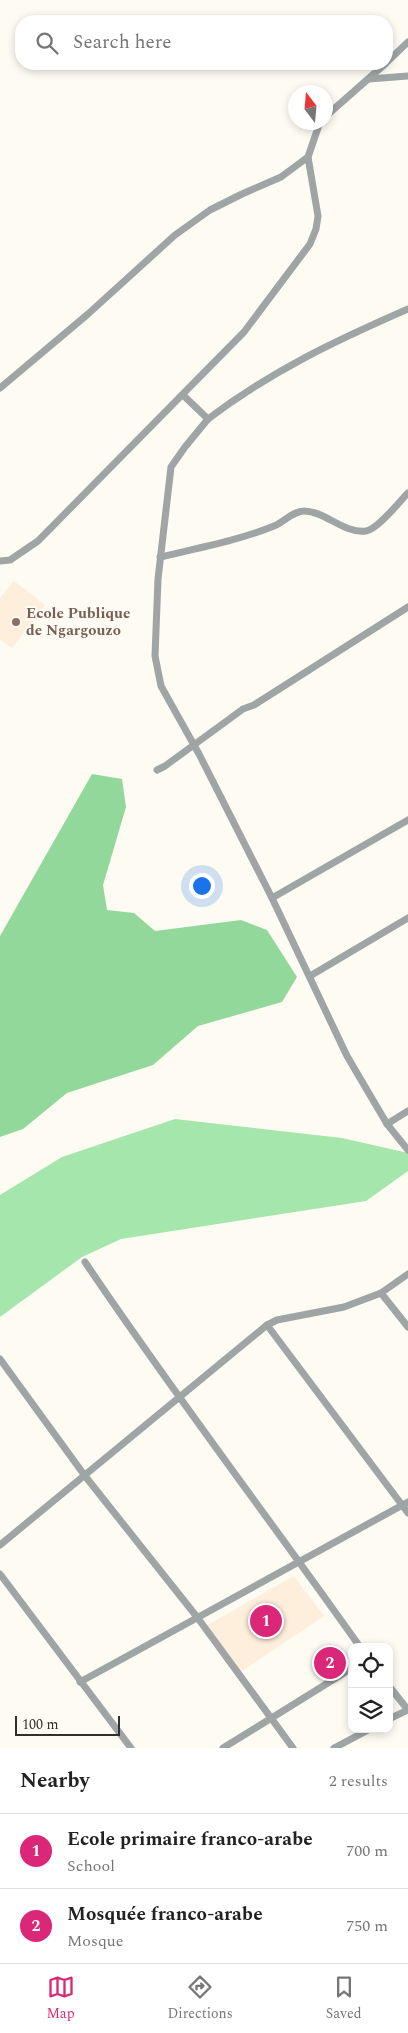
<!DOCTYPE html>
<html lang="en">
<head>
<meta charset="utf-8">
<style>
  :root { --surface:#fff; --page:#f2f2f2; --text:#222; --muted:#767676; --line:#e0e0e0; --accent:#db2777 }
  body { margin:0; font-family:Spectral,serif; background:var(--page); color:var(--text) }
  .controls { position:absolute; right:15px; bottom:15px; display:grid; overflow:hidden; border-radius:10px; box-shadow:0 2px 8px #0003 }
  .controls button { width:45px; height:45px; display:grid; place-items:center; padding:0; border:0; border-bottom:1px solid var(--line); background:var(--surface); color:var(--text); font:25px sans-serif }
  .compass { position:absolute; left:288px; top:85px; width:45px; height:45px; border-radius:50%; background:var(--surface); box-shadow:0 2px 8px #0003; rotate:344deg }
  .scale { position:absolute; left:15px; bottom:12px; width:105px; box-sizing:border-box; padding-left:5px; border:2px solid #31302c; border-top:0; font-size:14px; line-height:18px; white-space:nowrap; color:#31302c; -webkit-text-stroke:4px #fdfbf2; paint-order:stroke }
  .you { position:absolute; left:201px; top:885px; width:18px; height:18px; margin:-12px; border:4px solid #fff; border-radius:50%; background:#1a73e8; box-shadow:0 0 0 8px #1a73e833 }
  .badge { display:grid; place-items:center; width:32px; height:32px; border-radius:50%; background:var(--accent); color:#fff; font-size:16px; font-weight:700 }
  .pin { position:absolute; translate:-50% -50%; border:2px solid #fff; box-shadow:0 1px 5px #0006 }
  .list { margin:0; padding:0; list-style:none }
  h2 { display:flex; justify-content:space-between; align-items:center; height:65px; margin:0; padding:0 20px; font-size:21px }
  h2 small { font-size:16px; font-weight:400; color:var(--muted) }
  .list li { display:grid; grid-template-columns:32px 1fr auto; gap:15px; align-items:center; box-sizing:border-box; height:75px; padding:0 20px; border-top:1px solid var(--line) }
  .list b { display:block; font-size:19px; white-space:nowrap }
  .list p { margin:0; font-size:16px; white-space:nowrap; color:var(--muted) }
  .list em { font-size:16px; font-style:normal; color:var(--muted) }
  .icon { flex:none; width:28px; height:28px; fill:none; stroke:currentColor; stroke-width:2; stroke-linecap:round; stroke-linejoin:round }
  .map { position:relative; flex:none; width:408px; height:1748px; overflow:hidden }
  .search { position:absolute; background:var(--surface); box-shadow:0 2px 8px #0003; left:15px; right:15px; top:15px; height:55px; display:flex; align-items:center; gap:12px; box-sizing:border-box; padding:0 18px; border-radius:20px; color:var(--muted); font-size:19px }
  .sheet { height:215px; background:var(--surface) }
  nav { display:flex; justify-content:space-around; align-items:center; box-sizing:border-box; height:70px; border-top:1px solid var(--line); background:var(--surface); font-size:14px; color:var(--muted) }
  nav a { display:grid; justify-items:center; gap:2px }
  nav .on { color:var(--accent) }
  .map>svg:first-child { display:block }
  .education { fill:#feeedc }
  .green { fill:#a4e6ab }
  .forest { fill:#93d89b }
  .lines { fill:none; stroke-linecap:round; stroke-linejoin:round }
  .street { stroke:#9fa4a5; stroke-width:7 }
  .education-dot { fill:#8d6e63; stroke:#fdfbf2; stroke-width:2 }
  .labels { text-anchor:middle; stroke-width:4; stroke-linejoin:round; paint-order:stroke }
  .education-label { font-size:15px; font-weight:bold; fill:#785e54; stroke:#fdfbf2; text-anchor:start }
</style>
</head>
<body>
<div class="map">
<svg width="408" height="1748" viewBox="0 0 408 1748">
  <rect width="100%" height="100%" fill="#fdfbf2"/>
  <!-- education -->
  <g class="education">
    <polygon points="14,581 45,605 12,648 0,639 0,598"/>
    <polygon points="294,1576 324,1616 239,1673 206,1626"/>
  </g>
  <!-- green -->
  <polygon class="green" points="175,1119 342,1138 408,1153 408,1171 366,1201 121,1239 82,1257 0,1317 0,1195 62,1157"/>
  <!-- forest -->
  <polygon class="forest" points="92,774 122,779 126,807 103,885 107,910 134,913 155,931 241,920 267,930 297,977 282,1002 198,1026 153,1065 67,1093 23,1129 0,1137 0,936"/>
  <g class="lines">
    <!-- street -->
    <g class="street">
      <polyline points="387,62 408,42"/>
      <polyline points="369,79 408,76"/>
      <polyline points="326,116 385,64"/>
      <polyline points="0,388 88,314 175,235 210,210 242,194 281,177 308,157"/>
      <path d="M184,396L208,419C273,370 335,341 408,309"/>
      <polyline points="208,419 185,447 171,467 158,579 155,656 161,686 199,754 272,898 347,1056 387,1124 408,1150"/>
      <path d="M160,557C198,548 237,541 274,526C284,522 293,511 304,511C325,511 344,534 366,531C377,530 399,502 408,493"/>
      <polyline points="0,561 10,560 38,541 244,332 310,244 316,229 318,216 308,157 320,122"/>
      <polyline points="157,770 165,766 243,709 254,705 408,607"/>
      <polyline points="272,898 408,820"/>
      <polyline points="310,976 408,918"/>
      <polyline points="387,1124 408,1111"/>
      <path d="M85,1262C173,1393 269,1518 360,1647"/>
      <polyline points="381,1293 408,1327"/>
      <polyline points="267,1325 408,1513"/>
      <polyline points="0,1359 85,1476 197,1617 293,1748"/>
      <polyline points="0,1545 267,1325 277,1320 344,1307 381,1293 408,1274"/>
      <polyline points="0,1574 131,1748"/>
      <polyline points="80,1682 408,1502"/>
      <polyline points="389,1686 408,1710 389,1719"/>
      <polyline points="223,1748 352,1668"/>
      <polyline points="334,1748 370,1729"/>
    </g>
  </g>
  <!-- markers -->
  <circle class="education-dot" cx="16" cy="622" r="5"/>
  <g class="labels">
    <!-- education labels -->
    <g class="education-label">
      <text x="26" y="618">Ecole Publique<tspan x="26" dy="17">de Ngargouzo</tspan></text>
    </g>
  </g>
</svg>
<div class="controls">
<button><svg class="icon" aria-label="locate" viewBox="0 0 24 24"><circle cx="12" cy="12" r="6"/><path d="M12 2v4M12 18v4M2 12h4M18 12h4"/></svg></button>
<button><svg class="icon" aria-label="layers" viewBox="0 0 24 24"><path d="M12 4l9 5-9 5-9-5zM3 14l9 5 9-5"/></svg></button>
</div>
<svg class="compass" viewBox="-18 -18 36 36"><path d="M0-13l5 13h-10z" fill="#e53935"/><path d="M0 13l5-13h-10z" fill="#767676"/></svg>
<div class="scale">100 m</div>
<div class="you"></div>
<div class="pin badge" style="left:266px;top:1621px">1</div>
<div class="pin badge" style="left:330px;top:1663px">2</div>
<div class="search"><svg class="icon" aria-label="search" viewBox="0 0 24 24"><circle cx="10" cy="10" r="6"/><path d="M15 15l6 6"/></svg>Search here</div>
</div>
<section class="sheet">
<h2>Nearby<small>2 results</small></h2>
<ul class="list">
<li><span class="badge">1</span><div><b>Ecole primaire franco-arabe</b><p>School</p></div><em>700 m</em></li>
<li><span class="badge">2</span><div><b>Mosquée franco-arabe</b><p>Mosque</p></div><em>750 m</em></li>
</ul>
</section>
<nav>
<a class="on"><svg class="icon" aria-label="map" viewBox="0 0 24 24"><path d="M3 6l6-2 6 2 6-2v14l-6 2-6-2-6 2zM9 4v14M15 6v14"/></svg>Map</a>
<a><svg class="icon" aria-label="directions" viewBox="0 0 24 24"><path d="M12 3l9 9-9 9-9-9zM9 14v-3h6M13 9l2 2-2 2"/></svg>Directions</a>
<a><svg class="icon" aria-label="saved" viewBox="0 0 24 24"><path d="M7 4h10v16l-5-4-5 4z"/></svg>Saved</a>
</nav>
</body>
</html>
